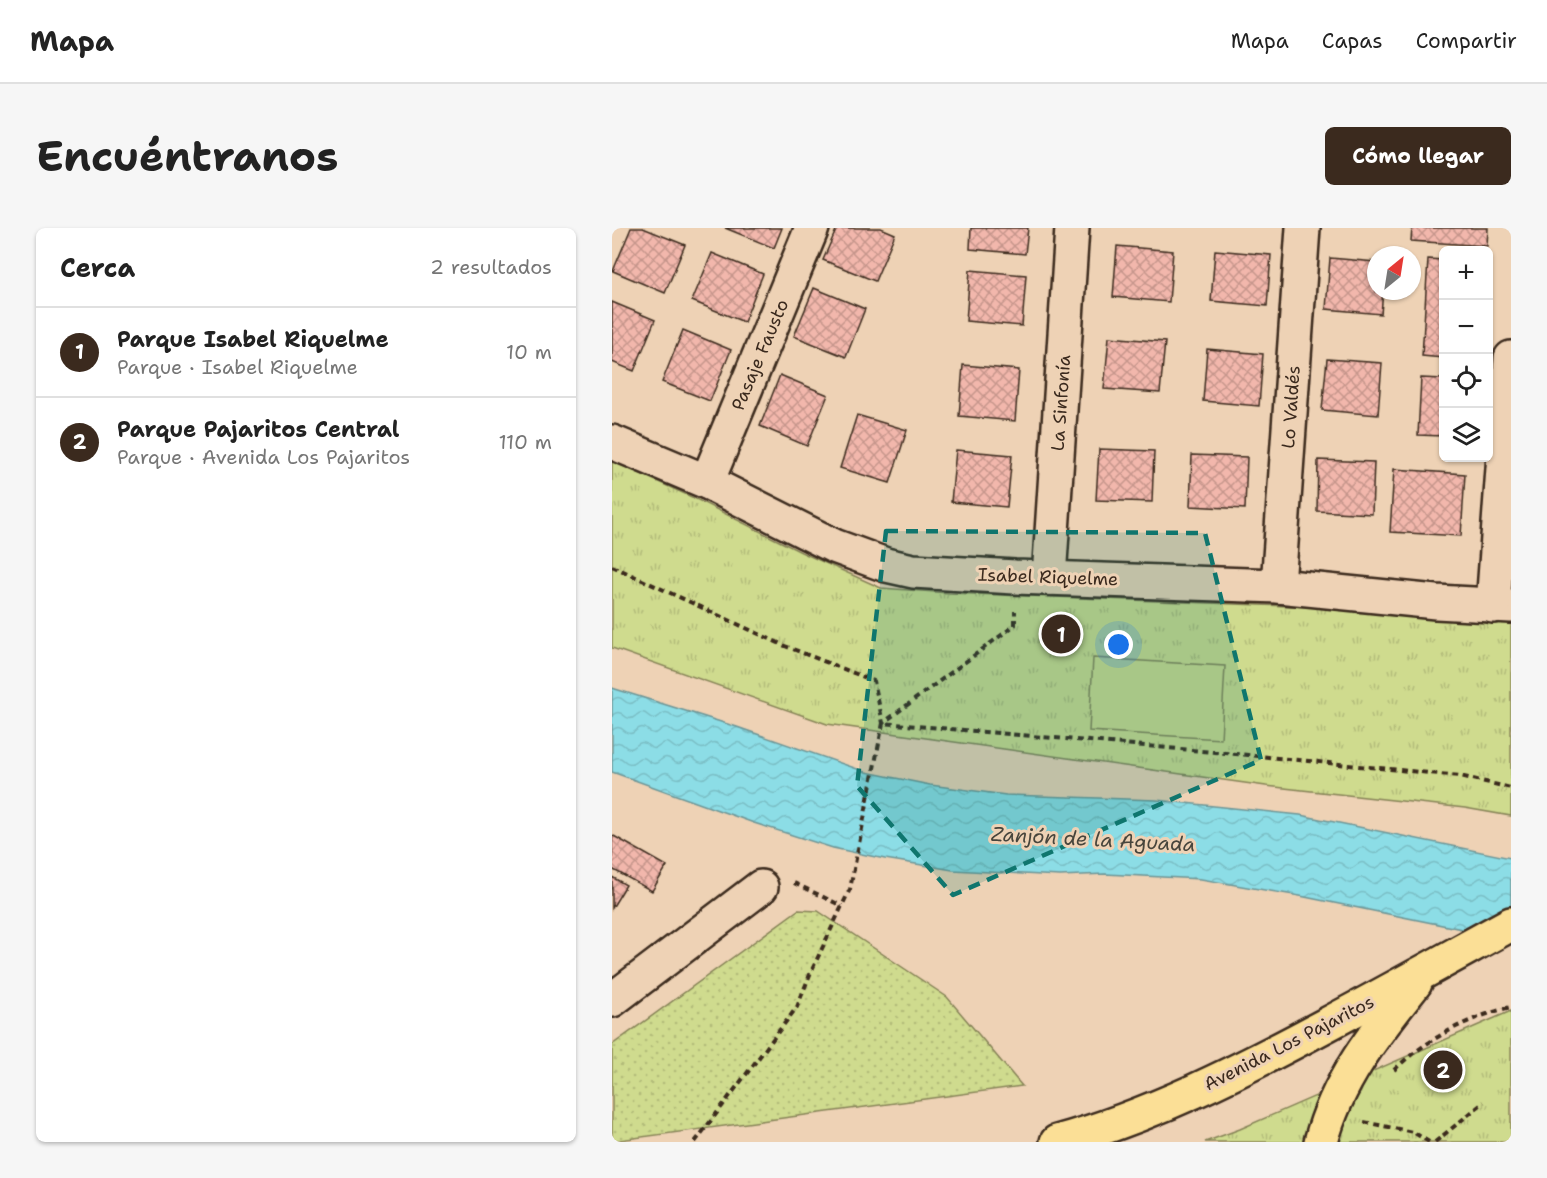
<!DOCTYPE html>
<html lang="es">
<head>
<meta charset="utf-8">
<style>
  :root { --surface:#fff; --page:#f6f6f6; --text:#222; --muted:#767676; --line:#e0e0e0; --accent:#3b2a1e }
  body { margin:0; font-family:"Shantell Sans",sans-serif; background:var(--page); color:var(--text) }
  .controls { position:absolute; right:18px; top:18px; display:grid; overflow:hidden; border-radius:9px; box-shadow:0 2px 4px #0004 }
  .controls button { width:54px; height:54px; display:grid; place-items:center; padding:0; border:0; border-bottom:2px solid var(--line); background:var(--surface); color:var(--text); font:30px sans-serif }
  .compass { position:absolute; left:755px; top:18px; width:54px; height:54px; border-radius:50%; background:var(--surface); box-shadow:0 2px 4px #0004; rotate:30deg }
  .you { position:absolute; left:507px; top:417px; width:21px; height:21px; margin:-15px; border:4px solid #fff; border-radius:50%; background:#1a73e8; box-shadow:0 0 0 9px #1a73e833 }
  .badge { display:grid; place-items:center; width:39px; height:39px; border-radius:50%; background:var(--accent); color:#fff; font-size:20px; font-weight:700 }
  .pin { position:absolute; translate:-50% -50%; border:3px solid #fff; box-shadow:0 2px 6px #0006 }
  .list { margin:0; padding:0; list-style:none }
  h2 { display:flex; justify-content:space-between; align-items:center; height:78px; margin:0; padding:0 24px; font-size:26px }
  h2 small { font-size:20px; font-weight:400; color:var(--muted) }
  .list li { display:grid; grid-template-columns:39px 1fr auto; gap:18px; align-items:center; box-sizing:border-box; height:90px; padding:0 24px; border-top:2px solid var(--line) }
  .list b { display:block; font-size:22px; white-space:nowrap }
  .list p { margin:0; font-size:20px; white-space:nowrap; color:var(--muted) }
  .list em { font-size:20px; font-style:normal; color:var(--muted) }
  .icon { flex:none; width:33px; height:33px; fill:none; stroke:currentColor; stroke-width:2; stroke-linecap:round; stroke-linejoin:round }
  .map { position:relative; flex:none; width:899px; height:914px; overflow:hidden; border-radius:9px }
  header { display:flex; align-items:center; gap:36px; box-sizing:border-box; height:84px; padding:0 30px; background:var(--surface); border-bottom:2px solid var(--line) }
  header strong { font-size:28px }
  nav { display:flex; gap:33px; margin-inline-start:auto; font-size:21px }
  .intro { display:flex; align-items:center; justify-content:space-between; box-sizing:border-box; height:144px; padding:0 36px }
  h1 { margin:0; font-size:42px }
  .button { padding:15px 27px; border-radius:9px; background:var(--accent); color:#fff; font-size:21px; font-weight:700 }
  main { display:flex; gap:36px; padding:0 36px }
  aside { flex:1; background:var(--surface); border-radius:9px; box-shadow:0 2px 4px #0004 }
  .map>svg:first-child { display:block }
  .grass { fill:url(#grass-dots); stroke:#858256; stroke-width:1.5 }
  .park { fill:url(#park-tufts); stroke:#858256; stroke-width:1.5 }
  .pitch { fill:#cfdb8e; stroke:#858256; stroke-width:1.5 }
  .water { fill:url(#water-waves); stroke:#6c9596; stroke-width:1.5 }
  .building { fill:url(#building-cross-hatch); stroke:#3b2a1e; stroke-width:1.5 }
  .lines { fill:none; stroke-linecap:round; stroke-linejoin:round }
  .minor-casing { stroke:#3b2a1e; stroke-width:38 }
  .major-casing { stroke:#3b2a1e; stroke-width:38 }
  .path { stroke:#3b2a1e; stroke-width:4; stroke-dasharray:6 4.5; stroke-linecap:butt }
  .minor { stroke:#eed2b5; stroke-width:33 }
  .major { stroke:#fbdf96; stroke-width:33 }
  .marked { fill:#0f766e; fill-opacity:0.2; stroke:#0f766e; stroke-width:4.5; stroke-dasharray:12 8; stroke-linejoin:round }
  .labels { text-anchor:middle; stroke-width:6; stroke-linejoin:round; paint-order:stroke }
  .street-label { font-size:18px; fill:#3b2a1e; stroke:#eed2b5 }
  .water-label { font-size:20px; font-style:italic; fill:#47453c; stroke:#eed2b5 }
</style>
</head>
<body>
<header>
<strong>Mapa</strong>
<nav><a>Mapa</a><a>Capas</a><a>Compartir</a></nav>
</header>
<div class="intro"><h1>Encuéntranos</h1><a class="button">Cómo llegar</a></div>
<main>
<aside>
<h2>Cerca<small>2 resultados</small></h2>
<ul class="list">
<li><span class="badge">1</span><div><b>Parque Isabel Riquelme</b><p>Parque · Isabel Riquelme</p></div><em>10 m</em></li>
<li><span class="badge">2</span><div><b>Parque Pajaritos Central</b><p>Parque · Avenida Los Pajaritos</p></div><em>110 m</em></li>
</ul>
</aside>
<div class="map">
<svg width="899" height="914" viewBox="0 0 899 914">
  <defs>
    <pattern id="grass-dots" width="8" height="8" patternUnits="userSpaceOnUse" patternTransform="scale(1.5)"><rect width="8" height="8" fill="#cfdb8e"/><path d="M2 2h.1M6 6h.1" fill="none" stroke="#b3bc7a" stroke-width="1.8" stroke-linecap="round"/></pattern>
    <pattern id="park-tufts" width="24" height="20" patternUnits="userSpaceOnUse" patternTransform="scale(1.5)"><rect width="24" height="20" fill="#cfdb8e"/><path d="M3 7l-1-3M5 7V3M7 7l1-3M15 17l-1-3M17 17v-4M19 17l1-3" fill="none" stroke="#b3bc7a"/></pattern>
    <pattern id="water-waves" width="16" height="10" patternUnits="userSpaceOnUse" patternTransform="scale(1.5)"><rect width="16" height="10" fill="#8cdde6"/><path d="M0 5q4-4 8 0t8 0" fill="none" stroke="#7abec5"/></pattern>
    <pattern id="building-cross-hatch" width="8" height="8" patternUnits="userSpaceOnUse" patternTransform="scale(1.5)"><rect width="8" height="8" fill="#f2b7ac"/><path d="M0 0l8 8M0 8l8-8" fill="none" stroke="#c5958b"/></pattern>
  </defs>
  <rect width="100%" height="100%" fill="#eed2b5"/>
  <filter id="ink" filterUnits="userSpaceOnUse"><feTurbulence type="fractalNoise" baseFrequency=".0167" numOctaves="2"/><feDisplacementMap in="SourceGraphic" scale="12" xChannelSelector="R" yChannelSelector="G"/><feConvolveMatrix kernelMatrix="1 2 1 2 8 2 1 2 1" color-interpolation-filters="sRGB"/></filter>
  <g filter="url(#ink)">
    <!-- grass -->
    <polygon class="grass" points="186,682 206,683 335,769 410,858 0,913 0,817"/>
    <!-- park -->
    <g class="park">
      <polygon points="0,233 82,270 189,324 269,360 337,365 701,379 899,391 899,588 853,580 654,558 215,496 0,420"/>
      <polygon points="899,783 899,914 593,914 628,901"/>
    </g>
    <!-- pitch -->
    <polygon class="pitch" points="481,430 613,438 609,511 477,503"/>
    <!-- water -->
    <polygon class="water" points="0,460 125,499 254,544 318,557 394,567 544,572 688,587 899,630 899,711 688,668 589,651 493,646 448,648 341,642 273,631 221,620 142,595 0,544"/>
    <!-- building -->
    <g class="building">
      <polygon points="19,0 31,0 73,17 53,65 1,43"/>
      <polygon points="113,0 170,0 162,20"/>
      <polygon points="225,0 269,0 283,6 263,53 211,32"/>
      <polygon points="359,0 416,0 413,26 358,21"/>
      <polygon points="800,0 876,0 875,18 799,13"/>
      <polygon points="505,18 561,23 557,74 501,69"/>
      <polygon points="603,22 659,27 655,78 599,73"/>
      <polygon points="100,25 151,46 132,94 80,73"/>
      <polygon points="718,30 764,34 764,63 771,63 769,86 714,81"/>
      <polygon points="816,31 831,32 831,130 810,128"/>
      <polygon points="358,42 414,47 410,98 354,93"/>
      <polygon points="202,60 253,81 234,129 182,108"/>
      <polygon points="0,74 43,92 22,143 0,134"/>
      <polygon points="71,102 119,122 98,173 50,154"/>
      <polygon points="497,109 553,114 548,165 492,161"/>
      <polygon points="595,121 651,126 647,178 591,173"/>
      <polygon points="715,131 770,135 766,187 710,182"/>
      <polygon points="351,137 407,142 403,193 347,188"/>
      <polygon points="168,147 216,167 195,218 148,198"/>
      <polygon points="809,150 831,151 831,208 806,207"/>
      <polygon points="245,187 295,202 278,255 228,240"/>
      <polygon points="487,221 542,223 540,274 484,272"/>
      <polygon points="344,222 400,227 395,279 339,274"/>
      <polygon points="580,227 635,229 633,281 578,278"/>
      <polygon points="706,232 762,234 760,286 705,283"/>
      <polygon points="782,241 853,246 849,308 778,304"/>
      <polygon points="0,607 55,638 40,663 0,641"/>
      <polygon points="0,649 14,657 0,680"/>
    </g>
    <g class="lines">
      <!-- minor casing -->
      <g class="minor-casing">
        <g id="minor">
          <polyline points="0,214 95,254 222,318 274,337 301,343 403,349 666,358 824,374 899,378"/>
          <polyline points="95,254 200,0"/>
          <polyline points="437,350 460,0"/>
          <polyline points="666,358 691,0"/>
          <polyline points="881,378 899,130"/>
          <polyline points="0,772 149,659"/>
        </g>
      </g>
      <!-- major casing -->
      <g class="major-casing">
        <g id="major">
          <path d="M445,914C539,888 626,844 712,798C774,765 837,730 899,696"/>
          <path d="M709,914C725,852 764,804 803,755"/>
        </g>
      </g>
      <!-- path -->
      <g class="path">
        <polyline points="0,338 173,418 262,453 271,495 403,397 403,383"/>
        <polyline points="182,655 230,678"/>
        <path d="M782,842C813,812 857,789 899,779"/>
        <polyline points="752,894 801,904 817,914"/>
        <polyline points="83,914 185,779 199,744 238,661 271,495 636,527 848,548 899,560"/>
        <polyline points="823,914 872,874"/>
      </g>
      <!-- minor -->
      <use href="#minor" class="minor"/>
      <!-- major -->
      <use href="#major" class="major"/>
    </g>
  </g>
  <!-- marked area -->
  <path class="marked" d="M274,303L593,305L649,532L341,667L245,558Z"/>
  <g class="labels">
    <!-- street labels -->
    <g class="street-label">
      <text transform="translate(148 127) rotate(-67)" y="6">Pasaje Fausto</text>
      <text transform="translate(449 175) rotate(-86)" y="6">La Sinfonía</text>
      <text transform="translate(679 179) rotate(-86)" y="6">Lo Valdés</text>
      <text transform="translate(436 349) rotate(2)" y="6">Isabel Riquelme</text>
      <text transform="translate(677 815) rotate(-27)" y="6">Avenida Los Pajaritos</text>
    </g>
    <!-- water labels -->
    <g class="water-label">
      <text transform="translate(481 611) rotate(3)" y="7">Zanjón de la Aguada</text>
    </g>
  </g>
</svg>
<div class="controls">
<button>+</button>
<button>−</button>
<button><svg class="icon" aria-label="locate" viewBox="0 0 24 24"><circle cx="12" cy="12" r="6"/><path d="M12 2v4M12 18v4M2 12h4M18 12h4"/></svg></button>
<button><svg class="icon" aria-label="layers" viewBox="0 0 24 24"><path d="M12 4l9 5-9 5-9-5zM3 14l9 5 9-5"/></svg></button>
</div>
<svg class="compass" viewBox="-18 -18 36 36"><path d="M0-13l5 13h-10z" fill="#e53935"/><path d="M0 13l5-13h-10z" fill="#767676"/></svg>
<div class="you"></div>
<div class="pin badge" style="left:449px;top:406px">1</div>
<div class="pin badge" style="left:831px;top:842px">2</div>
</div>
</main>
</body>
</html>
